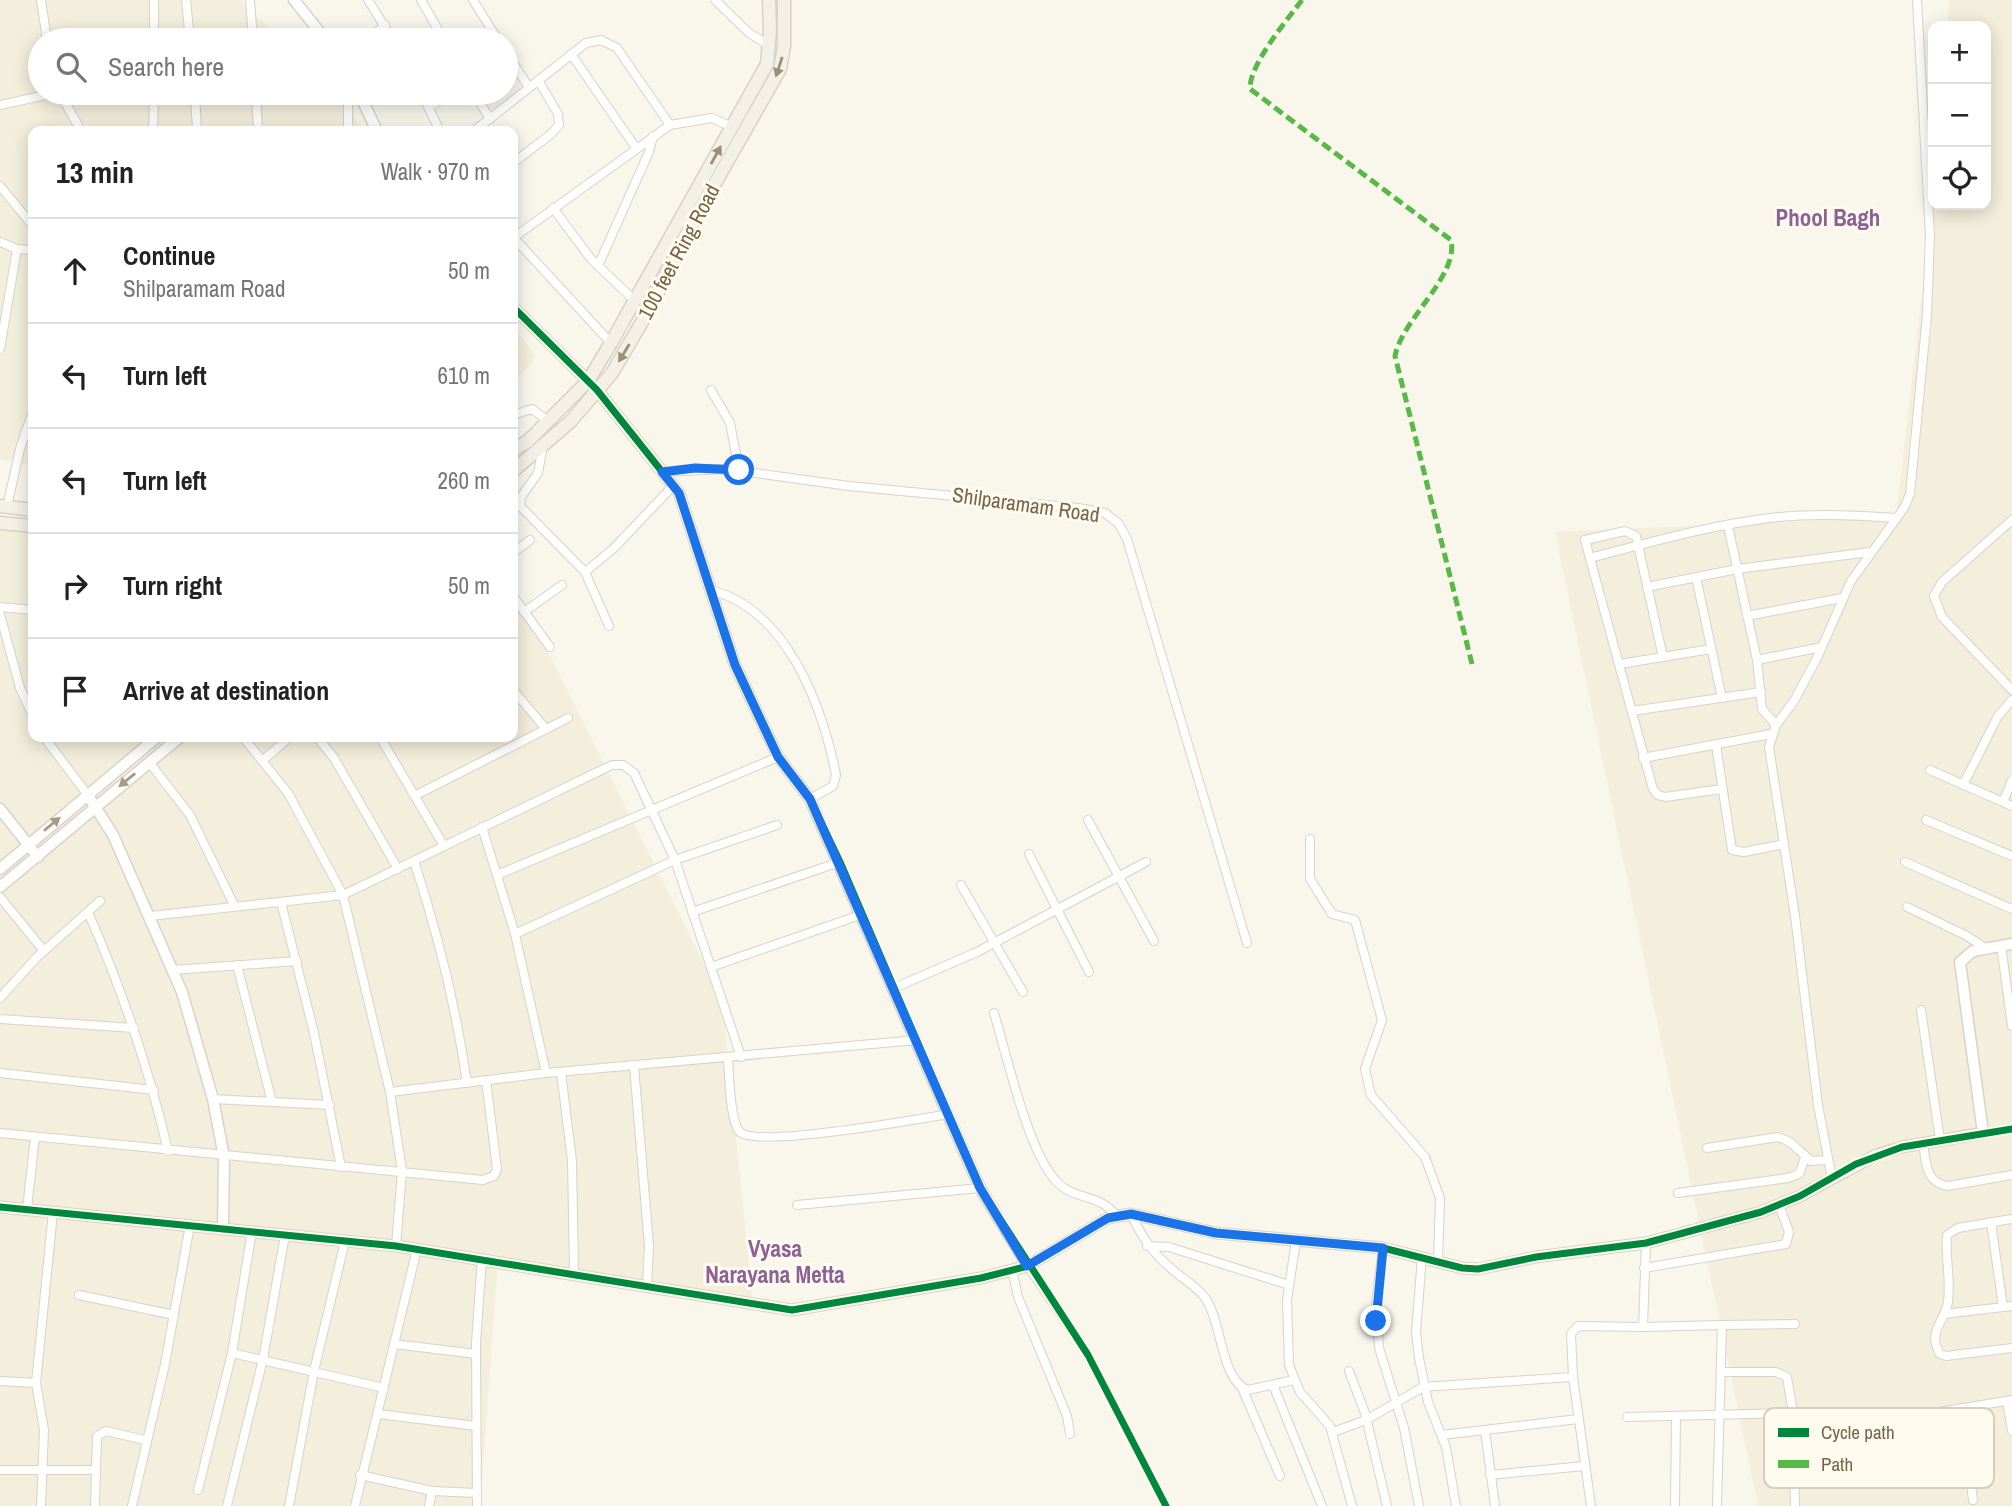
<!DOCTYPE html>
<html lang="en">
<head>
<meta charset="utf-8">
<style>
  :root { --surface:#fff; --page:#f2f2f2; --text:#222; --muted:#767676; --line:#e0e0e0 }
  body { margin:0; font-family:"Archivo Narrow",sans-serif; background:var(--page); color:var(--text) }
  .controls { position:absolute; right:21px; top:21px; display:grid; overflow:hidden; border-radius:14px; box-shadow:0 4px 18px #0003 }
  .controls button { width:63px; height:63px; display:grid; place-items:center; padding:0; border:0; border-bottom:2px solid var(--line); background:var(--surface); color:var(--text); font:35px sans-serif }
  .stop { position:absolute; width:21px; height:21px; margin:-16px; border:5px solid #1a73e8; border-radius:50%; background:#fff }
  .stop.end { background:#1a73e8; border-color:#fff; box-shadow:0 2px 7px #0008 }
  .list { margin:0; padding:0; list-style:none }
  h2 { display:flex; justify-content:space-between; align-items:center; height:91px; margin:0; padding:0 28px; font-size:30px }
  h2 small { font-size:23px; font-weight:400; color:var(--muted) }
  .list li { display:grid; grid-template-columns:46px 1fr auto; gap:21px; align-items:center; box-sizing:border-box; height:105px; padding:0 28px; border-top:2px solid var(--line) }
  .list b { display:block; font-size:26px; white-space:nowrap }
  .list p { margin:0; font-size:23px; white-space:nowrap; color:var(--muted) }
  .list em { font-size:23px; font-style:normal; color:var(--muted) }
  .icon { flex:none; width:38px; height:38px; fill:none; stroke:currentColor; stroke-width:2; stroke-linecap:round; stroke-linejoin:round }
  .map { position:relative; flex:none; width:2012px; height:1506px; overflow:hidden }
  .search { position:absolute; background:var(--surface); box-shadow:0 4px 18px #0003; left:28px; top:28px; width:490px; height:77px; display:flex; align-items:center; gap:18px; box-sizing:border-box; padding:0 24px; border-radius:38px; color:var(--muted); font-size:26px }
  .panel { position:absolute; background:var(--surface); box-shadow:0 4px 18px #0003; left:28px; top:126px; width:490px; height:616px; border-radius:14px }
  .map>svg:first-child { display:block }
  .residential { fill:#f4eedc }
  .lines { fill:none; stroke-linecap:round; stroke-linejoin:round }
  .street-casing { stroke:#d8d3ca; stroke-width:10 }
  .secondary-casing { stroke:#d9d3ca; stroke-width:13 }
  .primary-casing { stroke:#d8d1c6; stroke-width:15 }
  .street { stroke:#fefefc; stroke-width:8 }
  .secondary { stroke:#fefefc; stroke-width:10 }
  .primary { stroke:#f3f1e6; stroke-width:12 }
  .quiet { stroke:#58b947; stroke-width:5; stroke-dasharray:10 5; stroke-linecap:butt }
  .cycleway-casing { stroke:#fffcef; stroke-width:11 }
  .cycleway { stroke:#00873e; stroke-width:7 }
  .oneway { fill:#9e8e78 }
  .oneway2 { fill:#a89a88 }
  .route { stroke:#1a73e8; stroke-width:9 }
  .labels { text-anchor:middle; stroke-width:6; stroke-linejoin:round; paint-order:stroke }
  .street-label { font-size:21px; fill:#7a6449; stroke:#fffcef }
  .neighbourhood-label { font-size:23px; font-weight:bold; fill:#8e6196; stroke:#fffcef }
  .key { fill:#fffcef; stroke:#d7cebd; stroke-width:2 }
  .key-label { font-size:19px; fill:#7a6449 }
</style>
</head>
<body>
<div class="map">
<svg width="2012" height="1506" viewBox="0 0 2012 1506">
  <rect width="100%" height="100%" fill="#f9f6ec"/>
  <!-- residential -->
  <g class="residential">
    <polygon points="0,0 239,0 281,40 40,40 40,93 336,93 365,131 33,131 33,466 0,459"/>
    <polygon points="1949,0 2012,0 2012,1506 1758,1506 1555,532 1896,517 1933,200 1933,205 1986,205 1986,26 1947,26"/>
    <polygon points="513,326 536,357 513,384"/>
    <polygon points="0,518 33,520 33,737 513,737 513,597 535,626 722,1000 753,1305 498,1261 480,1506 0,1506"/>
  </g>
  <g class="lines">
    <!-- street casing -->
    <g class="street-casing">
      <g id="street">
        <polyline points="41,0 47,40"/>
        <polyline points="186,0 190,40"/>
        <polyline points="250,0 253,40"/>
        <polyline points="368,0 393,40"/>
        <polyline points="421,0 444,40"/>
        <polyline points="473,0 498,40"/>
        <polyline points="715,0 749,33 769,45"/>
        <polyline points="154,40 154,0"/>
        <polyline points="367,40 385,25"/>
        <polyline points="506,52 528,86"/>
        <polyline points="571,54 636,148"/>
        <polyline points="60,93 81,131"/>
        <polyline points="195,93 197,131"/>
        <polyline points="256,93 258,131"/>
        <polyline points="348,93 348,131"/>
        <polyline points="421,93 440,131"/>
        <polyline points="474,93 490,119"/>
        <polyline points="0,105 55,93"/>
        <polyline points="429,107 452,93"/>
        <polyline points="153,131 154,93"/>
        <polyline points="474,131 586,43 601,40 617,48 670,125"/>
        <polyline points="513,163 551,134 559,125 558,114 538,80"/>
        <polyline points="0,186 33,226"/>
        <polyline points="553,208 591,259 634,300"/>
        <polyline points="513,237 611,343"/>
        <polyline points="513,238 670,125 712,118 732,127"/>
        <polyline points="0,242 17,249 33,250"/>
        <polyline points="598,266 649,152 653,136"/>
        <polyline points="0,349 17,249"/>
        <polyline points="711,390 730,423 739,470"/>
        <polyline points="513,415 532,409 548,421"/>
        <polyline points="543,446 538,473 521,497 520,506 585,572 609,626"/>
        <polyline points="661,472 726,469 849,486 1079,508 1105,513 1119,524 1127,539 1247,943"/>
        <polyline points="7,507 20,449 33,411"/>
        <polyline points="2012,520 1942,582 1934,596 1942,617 2012,690"/>
        <polyline points="1728,526 1757,660 1762,709 1776,725"/>
        <polyline points="513,553 530,540"/>
        <path d="M1590,558C1651,542 1714,524 1778,517C1817,513 1857,515 1896,518"/>
        <polyline points="585,572 613,549 673,486"/>
        <polyline points="1696,577 1722,698"/>
        <polyline points="1647,587 1737,569 1870,552"/>
        <path d="M710,590C787,609 822,705 836,775L833,786L810,799"/>
        <polyline points="513,596 550,647"/>
        <polyline points="0,607 33,610"/>
        <polyline points="524,612 562,585"/>
        <polyline points="0,614 20,688 33,716"/>
        <polyline points="1747,616 1842,598"/>
        <polyline points="1663,657 1636,536 1625,531 1585,540 1653,789 1658,795 1665,797 1722,789"/>
        <polyline points="1757,660 1822,647"/>
        <polyline points="1620,664 1711,649"/>
        <polyline points="513,690 546,729"/>
        <polyline points="1632,711 1761,692"/>
        <polyline points="44,737 87,794"/>
        <polyline points="243,737 288,793 343,895 390,1092 402,1171 396,1246"/>
        <polyline points="317,737 334,758 398,869"/>
        <polyline points="380,737 444,846"/>
        <polyline points="1716,745 1732,850 1744,852 1784,844"/>
        <polyline points="1643,758 1771,734"/>
        <polyline points="263,760 290,737"/>
        <polyline points="149,762 190,815 235,907"/>
        <polyline points="1930,770 2012,806"/>
        <polyline points="1963,785 1998,716 2012,700"/>
        <polyline points="416,795 568,718"/>
        <polyline points="2003,802 2012,780"/>
        <polyline points="1088,820 1154,941"/>
        <polyline points="1926,820 2012,856"/>
        <polyline points="482,827 515,934 546,1073"/>
        <polyline points="1310,839 1310,879 1332,914 1355,920 1382,1020 1365,1069 1371,1095 1425,1157 1440,1198 1438,1262"/>
        <polyline points="1029,854 1089,972"/>
        <path d="M414,861C438,934 456,1007 467,1083"/>
        <polyline points="1905,862 2012,909"/>
        <polyline points="497,875 778,757"/>
        <polyline points="961,885 1023,992"/>
        <polyline points="0,897 44,951"/>
        <polyline points="281,902 314,1033 341,1167"/>
        <polyline points="1907,907 1967,936 1985,948"/>
        <path d="M88,912C122,990 149,1068 168,1151"/>
        <polyline points="692,912 840,862"/>
        <polyline points="150,916 343,895 612,765 623,765 634,773 675,860 741,1057"/>
        <polyline points="515,934 675,860 777,825"/>
        <polyline points="2001,945 2012,1026"/>
        <polyline points="237,965 272,1102"/>
        <polyline points="711,967 863,914"/>
        <polyline points="173,970 297,961"/>
        <polyline points="894,988 977,952 1146,862"/>
        <polyline points="0,998 36,958 100,901"/>
        <polyline points="1921,1010 1940,1140"/>
        <path d="M994,1013C1007,1055 1028,1154 1058,1183C1076,1201 1097,1192 1117,1216"/>
        <polyline points="0,1019 134,1028"/>
        <path d="M728,1058C729,1073 730,1123 740,1132C757,1148 919,1119 949,1114"/>
        <polyline points="634,1066 649,1246 647,1285"/>
        <polyline points="561,1072 572,1161 574,1273"/>
        <polyline points="0,1073 154,1090"/>
        <polyline points="390,1092 546,1073 917,1040"/>
        <polyline points="213,1099 330,1105"/>
        <polyline points="0,1133 483,1180 494,1176 497,1169 486,1080"/>
        <polyline points="1983,1133 2012,1129"/>
        <path d="M1923,1143C1926,1162 1925,1183 1948,1186L2012,1175"/>
        <polyline points="1707,1148 1778,1137 1790,1142 1811,1161 1827,1160"/>
        <polyline points="1832,1179 1818,1105 1795,916 1769,747 1776,725 1794,701 1818,656 1851,581 1904,508 1910,494 1927,315 1930,236 1917,0"/>
        <polyline points="1678,1193 1788,1178 1799,1174 1805,1158"/>
        <polyline points="797,1205 980,1188"/>
        <polyline points="27,1209 35,1137"/>
        <path d="M1131,1214C1142,1237 1153,1254 1173,1270C1184,1280 1198,1287 1206,1299C1222,1323 1221,1381 1248,1390L1294,1380"/>
        <path d="M2012,1219L1958,1228L1947,1235C1945,1257 1951,1280 1948,1302C1944,1323 1927,1332 1940,1354L1946,1356L2012,1348"/>
        <polyline points="1991,1222 2003,1307"/>
        <polyline points="1296,1241 1287,1300 1289,1365 1300,1392 1330,1426 1352,1506"/>
        <polyline points="1646,1243 1643,1327 1722,1325 1717,1506"/>
        <polyline points="1147,1246 1169,1247 1289,1285"/>
        <polyline points="1383,1248 1376,1303 1379,1348 1404,1428 1419,1506"/>
        <polyline points="1422,1257 1416,1332 1419,1358 1428,1402 1446,1447 1456,1506"/>
        <polyline points="1028,1266 1088,1355 1166,1506"/>
        <polyline points="1644,1268 1786,1244 1789,1232 1779,1205"/>
        <polyline points="1012,1270 1018,1297 1067,1416 1070,1434"/>
        <polyline points="79,1295 174,1315"/>
        <polyline points="1944,1314 2012,1306"/>
        <polyline points="1722,1325 1795,1324"/>
        <polyline points="394,1344 476,1354"/>
        <polyline points="232,1353 384,1388"/>
        <polyline points="1349,1371 1365,1413 1387,1506"/>
        <polyline points="1721,1372 1776,1372 1787,1377 1793,1413 1795,1506"/>
        <polyline points="0,1381 36,1383"/>
        <polyline points="1273,1385 1322,1506"/>
        <polyline points="1242,1388 1280,1476"/>
        <polyline points="2007,1401 2012,1431"/>
        <polyline points="1961,1408 1973,1500"/>
        <polyline points="378,1414 476,1426"/>
        <polyline points="1627,1417 1793,1413"/>
        <polyline points="1909,1417 2012,1400"/>
        <polyline points="1485,1430 1495,1506"/>
        <polyline points="1333,1432 1366,1420 1423,1387 1573,1377"/>
        <polyline points="1442,1435 1578,1419"/>
        <polyline points="0,1470 94,1470"/>
        <polyline points="360,1475 432,1491 476,1493"/>
        <polyline points="1490,1475 1584,1466"/>
        <polyline points="198,1490 232,1353 252,1231"/>
        <polyline points="1675,1505 1676,1416"/>
        <polyline points="41,1506 44,1430 36,1383 53,1212"/>
        <polyline points="95,1506 97,1436 106,1431 145,1440"/>
        <polyline points="132,1506 165,1364 190,1225"/>
        <polyline points="227,1506 263,1359 285,1235"/>
        <polyline points="289,1506 314,1371 345,1241"/>
        <polyline points="355,1506 417,1249"/>
        <polyline points="429,1506 432,1491"/>
        <polyline points="477,1506 476,1343 482,1258"/>
        <polyline points="1591,1506 1573,1377 1571,1334 1578,1326 1643,1327"/>
      </g>
    </g>
    <!-- secondary casing -->
    <g class="secondary-casing">
      <g id="secondary">
        <polyline points="294,0 326,40"/>
        <polyline points="359,93 377,131"/>
        <polyline points="513,307 597,390 679,493 735,665 778,757 810,799 980,1188 1028,1266"/>
        <polyline points="87,794 113,835 182,992 213,1099 224,1157 223,1228"/>
        <polyline points="0,809 38,857"/>
        <polyline points="0,869 157,737"/>
        <polyline points="0,887 180,737"/>
        <polyline points="0,1207 396,1246 792,1310 981,1278 1028,1266 1108,1218 1131,1214 1216,1233 1383,1248 1462,1268 1478,1269 1536,1257 1646,1243 1761,1212 1800,1196 1876,1155 1902,1147 1983,1133 1960,962 1973,951 2012,944"/>
      </g>
    </g>
    <!-- primary casing -->
    <g class="primary-casing">
      <g id="primary">
        <polyline points="513,450 528,441 588,381 611,343 767,64 770,30 769,0"/>
        <polyline points="513,471 571,421 612,373 649,310 694,220 780,69 784,46 784,0"/>
        <polyline points="0,506 33,510"/>
        <polyline points="0,523 33,526"/>
      </g>
    </g>
    <!-- street -->
    <use href="#street" class="street"/>
    <!-- secondary -->
    <use href="#secondary" class="secondary"/>
    <!-- primary -->
    <use href="#primary" class="primary"/>
    <!-- quiet -->
    <path class="quiet" d="M1302,0C1287,20 1249,65 1250,89L1451,240C1459,276 1402,319 1395,356L1472,664"/>
    <!-- cycleway casing -->
    <g class="cycleway-casing">
      <g id="cycleway">
        <polyline points="513,307 597,390 679,493 735,665 778,757 810,799 840,862 980,1188 1088,1355 1166,1506"/>
        <polyline points="0,1207 396,1246 792,1310 981,1278 1028,1266 1108,1218 1131,1214 1216,1233 1383,1248 1462,1268 1478,1269 1536,1257 1646,1243 1761,1212 1800,1196 1856,1164 1902,1147 2012,1129"/>
      </g>
    </g>
    <!-- cycleway -->
    <use href="#cycleway" class="cycleway"/>
  </g>
  <!-- one-way arrows -->
  <defs><path id="oneway-solid" d="M-6-.8H1V-3.2L6.5 0L1 3.2V.8H-6Z" transform="scale(1.75)"/></defs>
  <g class="oneway">
    <use href="#oneway-solid" transform="translate(779 67) rotate(108)"/>
    <use href="#oneway-solid" transform="translate(716 155) rotate(-61)"/>
    <use href="#oneway-solid" transform="translate(624 353) rotate(121)"/>
  </g>
  <g class="oneway2">
    <use href="#oneway-solid" transform="translate(127 780) rotate(141)"/>
    <use href="#oneway-solid" transform="translate(52 824) rotate(-40)"/>
  </g>
  <g class="lines">
    <!-- route -->
    <polyline class="route" points="739,470 695,468 662,472 679,493 735,665 778,757 810,799 980,1188 1027,1266 1108,1218 1131,1214 1216,1233 1383,1248 1376,1321"/>
  </g>
  <g class="labels">
    <!-- street labels -->
    <g class="street-label">
      <text transform="translate(679 252) rotate(-62)" y="7">100 feet Ring Road</text>
      <text transform="translate(1026 505) rotate(8)" y="7">Shilparamam Road</text>
    </g>
    <!-- neighbourhood labels -->
    <g class="neighbourhood-label">
      <text x="1828" y="226">Phool Bagh</text>
      <text x="775" y="1257">Vyasa<tspan x="775" dy="26">Narayana Metta</tspan></text>
    </g>
  </g>
  <!-- legend -->
  <rect x="1764" y="1408" width="230" height="80" rx="10" class="key"/>
  <rect x="1778" y="1428" width="31" height="9" fill="#00873e"/>
  <rect x="1778" y="1460" width="31" height="8" fill="#58b947"/>
  <g class="key-label">
    <text x="1821" y="1439">Cycle path</text>
    <text x="1821" y="1471">Path</text>
  </g>
</svg>
<div class="controls">
<button>+</button>
<button>−</button>
<button><svg class="icon" aria-label="locate" viewBox="0 0 24 24"><circle cx="12" cy="12" r="6"/><path d="M12 2v4M12 18v4M2 12h4M18 12h4"/></svg></button>
</div>
<div class="stop" style="left:739px;top:470px"></div>
<div class="stop end" style="left:1376px;top:1321px"></div>
<div class="search"><svg class="icon" aria-label="search" viewBox="0 0 24 24"><circle cx="10" cy="10" r="6"/><path d="M15 15l6 6"/></svg>Search here</div>
<section class="panel">
<h2>13 min<small>Walk · 970 m</small></h2>
<ul class="list">
<li><svg class="icon" aria-label="ahead" viewBox="0 0 24 24"><path d="M12 20V5M6 11l6-6 6 6"/></svg><div><b>Continue</b><p>Shilparamam Road</p></div><em>50 m</em></li>
<li><svg class="icon" aria-label="left" viewBox="0 0 24 24"><path d="M17 20v-9H6M10 6l-5 5 5 5"/></svg><div><b>Turn left</b></div><em>610 m</em></li>
<li><svg class="icon" aria-label="left" viewBox="0 0 24 24"><path d="M17 20v-9H6M10 6l-5 5 5 5"/></svg><div><b>Turn left</b></div><em>260 m</em></li>
<li><svg class="icon" aria-label="right" viewBox="0 0 24 24"><path d="M7 20v-9h11M14 6l5 5-5 5"/></svg><div><b>Turn right</b></div><em>50 m</em></li>
<li><svg class="icon" aria-label="arrive" viewBox="0 0 24 24"><path d="M6 21V4h12l-3 4 3 4H6"/></svg><div><b>Arrive at destination</b></div></li>
</ul>
</section>
</div>
</body>
</html>
